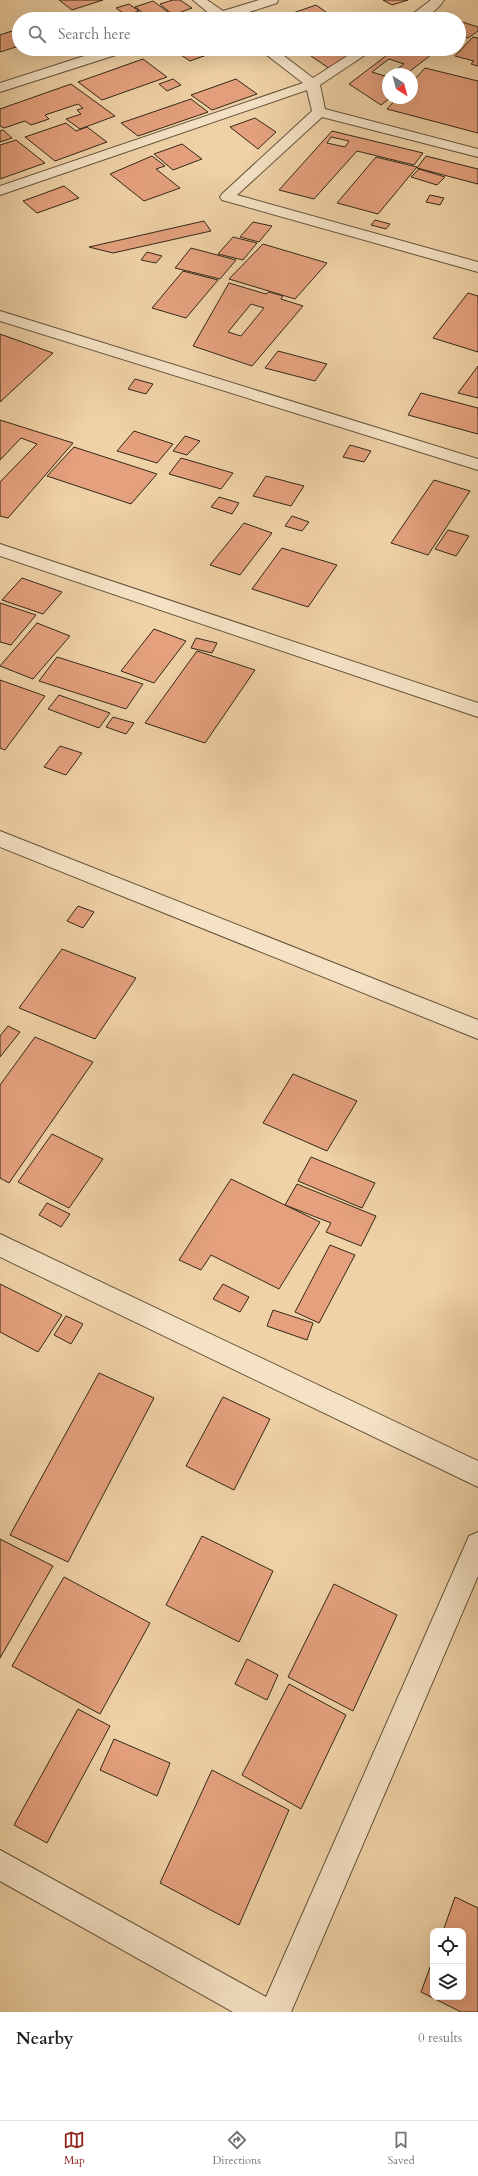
<!DOCTYPE html>
<html lang="en">
<head>
<meta charset="utf-8">
<style>
  :root { --surface:#fff; --page:#f2f2f2; --text:#202124; --muted:#757577; --line:#e0e0e0; --accent:#8f2418 }
  body { margin:0; font-family:Cardo,serif; background:var(--page); color:var(--text) }
  .controls { position:absolute; right:12px; bottom:12px; display:grid; overflow:hidden; border-radius:8px; box-shadow:0 4px 16px #0002 }
  .controls button { width:36px; height:36px; display:grid; place-items:center; padding:0; border:0; border-bottom:1px solid var(--line); background:var(--surface); color:var(--text); font:20px sans-serif }
  .compass { position:absolute; left:382px; top:68px; width:36px; height:36px; border-radius:50%; background:var(--surface); box-shadow:0 4px 16px #0002; rotate:144deg }
  .list { margin:0; padding:0; list-style:none }
  h2 { display:flex; justify-content:space-between; align-items:center; height:52px; margin:0; padding:0 16px; font-size:17px }
  h2 small { font-size:13px; font-weight:400; color:var(--muted) }
  .icon { flex:none; width:22px; height:22px; fill:none; stroke:currentColor; stroke-width:2; stroke-linecap:round; stroke-linejoin:round }
  .map { position:relative; flex:none; width:478px; height:2012px; overflow:hidden }
  .search { position:absolute; background:var(--surface); box-shadow:0 4px 16px #0002; left:12px; right:12px; top:12px; height:44px; display:flex; align-items:center; gap:10px; box-sizing:border-box; padding:0 14px; border-radius:22px; color:var(--muted); font-size:15px }
  .sheet { height:108px; background:var(--surface) }
  nav { display:flex; justify-content:space-around; align-items:center; box-sizing:border-box; height:56px; border-top:1px solid var(--line); background:var(--surface); font-size:11px; color:var(--muted) }
  nav a { display:grid; justify-items:center; gap:2px }
  nav .on { color:var(--accent) }
  .map>svg:first-child { display:block }
  .building { fill:#e5a17e; stroke:#342818; fill-rule:evenodd }
  .lines { fill:none; stroke-linecap:round; stroke-linejoin:round }
  .minor-casing { stroke:#63523c; stroke-width:2 }
  .minor { fill:#f5e2c5; fill-rule:evenodd }
</style>
</head>
<body>
<div class="map">
<svg width="478" height="2012" viewBox="0 0 478 2012">
  <rect width="100%" height="100%" fill="#efd2a6"/>
  <filter id="stains"><feTurbulence type="fractalNoise" baseFrequency=".005" numOctaves="4"/><feColorMatrix values="0 0 0 0 .2 0 0 0 0 .09 0 0 0 0 .02 0 0 0 .5 -.17"/></filter>
  <radialGradient id="worn" r=".72"><stop offset=".6" stop-color="#630" stop-opacity="0"/><stop offset="1" stop-color="#630" stop-opacity=".3"/></radialGradient>
  <!-- building -->
  <g class="building">
    <polygon points="59,0 103,0 72,10"/>
    <polygon points="173,0 180,0 192,8 173,15 160,4"/>
    <polygon points="383,0 408,0 392,5"/>
    <polygon points="153,1 168,12 150,18 135,7"/>
    <polygon points="129,4 139,11 126,15 116,8"/>
    <polygon points="316,5 336,19 276,19"/>
    <polygon points="459,21 478,27 478,31 468,38 459,35"/>
    <polygon points="12,31 19,36 19,46 0,52 0,35"/>
    <polygon points="473,37 478,38 478,66 471,64 474,61 455,56"/>
    <polygon points="181,49 211,49 215,52 190,61 175,51"/>
    <polygon points="301,49 363,49 330,69"/>
    <polygon points="395,49 439,49 406,74 391,74 404,64 389,59 372,72 388,77 388,98 390,98 381,105 349,84"/>
    <polygon points="143,59 167,77 102,100 78,82"/>
    <polygon points="425,68 478,81 478,133 387,109 397,98 412,98 412,82"/>
    <polygon points="173,79 181,85 167,91 159,84"/>
    <polygon points="236,79 257,94 212,110 191,95"/>
    <polygon points="71,84 115,116 80,129 66,119 81,114 77,110 83,108 78,104 45,115 49,119 31,125 25,121 4,128 0,126 0,109"/>
    <polygon points="191,99 208,112 138,136 121,123"/>
    <polygon points="255,118 276,132 258,149 230,127"/>
    <polygon points="66,123 76,131 87,127 107,142 55,161 25,137"/>
    <polygon points="3,130 12,138 0,142 0,131"/>
    <path d="M332,131L423,153L414,165L357,151L314,199L279,190ZM331,137L349,141L345,147L327,143Z"/>
    <polygon points="16,140 45,163 0,179 0,145"/>
    <polygon points="182,144 202,159 173,170 154,154"/>
    <polygon points="152,156 165,166 156,169 180,188 144,201 110,174"/>
    <polygon points="426,156 478,169 478,184 417,168"/>
    <polygon points="376,157 417,167 378,214 337,203"/>
    <polygon points="419,169 445,177 437,185 411,177"/>
    <polygon points="64,186 79,198 37,213 23,201"/>
    <polygon points="430,195 444,198 440,205 426,202"/>
    <polygon points="375,220 390,224 386,229 371,225"/>
    <polygon points="204,221 211,231 113,253 89,247"/>
    <polygon points="253,222 272,226 259,242 240,237"/>
    <polygon points="233,237 257,243 243,260 218,254"/>
    <polygon points="263,244 327,263 295,299 229,279"/>
    <polygon points="191,248 236,260 220,279 175,268"/>
    <polygon points="147,252 162,256 156,263 141,260"/>
    <polygon points="183,271 218,280 186,318 152,308"/>
    <path d="M229,283L266,294L269,292L283,296L281,299L303,306L252,366L193,346ZM251,304L264,308L241,336L228,332Z"/>
    <polygon points="468,293 478,296 478,352 433,338"/>
    <polygon points="0,334 53,353 0,402"/>
    <polygon points="278,351 327,364 315,381 265,368"/>
    <polygon points="478,366 478,398 458,393"/>
    <polygon points="135,379 153,384 146,394 128,389"/>
    <polygon points="421,393 478,408 478,434 408,415"/>
    <polygon points="0,420 73,443 8,518 0,516 0,482 37,444 21,438 0,460"/>
    <polygon points="134,431 173,444 157,463 117,451"/>
    <polygon points="185,436 200,441 187,455 173,451"/>
    <polygon points="350,445 371,451 364,462 343,457"/>
    <polygon points="74,447 157,474 131,504 47,476"/>
    <polygon points="181,458 233,473 221,489 169,474"/>
    <polygon points="266,476 304,486 291,506 253,496"/>
    <polygon points="434,480 470,491 428,555 391,543"/>
    <polygon points="219,497 239,503 232,514 211,507"/>
    <polygon points="292,516 309,522 302,531 285,526"/>
    <polygon points="244,523 272,533 240,575 210,565"/>
    <polygon points="448,530 469,536 456,556 435,549"/>
    <polygon points="282,548 337,565 308,607 252,589"/>
    <polygon points="22,578 62,592 43,614 2,600"/>
    <polygon points="0,603 36,615 11,645 0,642"/>
    <polygon points="37,623 70,636 33,679 0,666"/>
    <polygon points="154,629 186,641 154,683 121,671"/>
    <polygon points="196,638 217,643 212,653 191,648"/>
    <polygon points="197,651 255,670 205,743 145,723"/>
    <polygon points="57,657 143,684 126,709 39,681"/>
    <polygon points="0,680 45,696 5,750 0,748"/>
    <polygon points="59,695 110,713 99,728 48,709"/>
    <polygon points="113,717 134,723 126,734 106,727"/>
    <polygon points="60,746 82,753 66,775 44,767"/>
    <polygon points="78,906 94,912 83,928 67,921"/>
    <polygon points="62,949 136,978 95,1039 19,1008"/>
    <polygon points="8,1026 20,1032 0,1057 0,1036"/>
    <polygon points="35,1037 93,1062 9,1183 0,1178 0,1085"/>
    <polygon points="293,1074 357,1101 327,1151 263,1123"/>
    <polygon points="52,1134 103,1159 69,1208 18,1182"/>
    <polygon points="311,1157 375,1183 362,1208 298,1181"/>
    <polygon points="231,1179 320,1222 279,1289 211,1255 201,1270 179,1260"/>
    <polygon points="297,1184 376,1216 361,1246 326,1232 331,1223 285,1205"/>
    <polygon points="47,1203 70,1214 61,1227 39,1215"/>
    <polygon points="330,1245 355,1255 319,1323 295,1312"/>
    <polygon points="0,1284 62,1315 38,1352 0,1332"/>
    <polygon points="223,1284 249,1297 240,1312 213,1299"/>
    <polygon points="273,1310 313,1323 307,1340 267,1326"/>
    <polygon points="66,1316 83,1324 71,1344 54,1335"/>
    <polygon points="99,1373 154,1398 68,1562 10,1535"/>
    <polygon points="223,1397 270,1419 234,1490 186,1466"/>
    <polygon points="202,1536 273,1571 239,1642 166,1605"/>
    <polygon points="0,1539 53,1566 0,1658"/>
    <polygon points="64,1577 150,1623 100,1714 12,1666"/>
    <polygon points="334,1584 397,1615 353,1711 288,1677"/>
    <polygon points="247,1659 278,1675 267,1700 235,1684"/>
    <polygon points="289,1684 346,1715 301,1809 242,1775"/>
    <polygon points="78,1709 110,1726 47,1843 14,1825"/>
    <polygon points="114,1739 170,1763 157,1796 100,1770"/>
    <polygon points="212,1770 289,1810 239,1925 160,1883"/>
    <polygon points="455,1897 478,1908 478,2012 461,2012 421,1992 433,1959 433,1997 463,1997 463,1931 443,1931"/>
  </g>
  <g class="lines">
    <!-- minor casing -->
    <g class="minor-casing">
      <g id="minor">
        <polygon points="193,0 207,0 223,11 259,0 278,0 277,3 231,18 232,19 206,19 211,15"/>
        <path d="M431,0H444C434,15 424,19 406,19Z"/>
        <polygon points="106,49 127,49 125,52 0,92 0,83"/>
        <polygon points="259,49 275,49 313,78 358,49 374,49 320,85 325,109 478,149 478,157 322,117 237,195 478,262 478,272 222,200 220,197 222,194 312,111 307,90 0,195 0,186 303,83"/>
        <polygon points="0,311 478,459 478,470 0,321"/>
        <polygon points="0,544 478,703 478,717 0,556"/>
        <polygon points="0,831 478,1020 478,1039 0,847"/>
        <polygon points="0,1234 478,1461 478,1487 0,1257"/>
        <polygon points="478,1532 478,1576 291,2012 233,2012 0,1881 0,1850 266,1997 469,1536"/>
      </g>
    </g>
    <!-- minor -->
    <use href="#minor" class="minor"/>
  </g>
  <rect width="100%" height="100%" filter="url(#stains)"/>
  <rect width="100%" height="100%" fill="url(#worn)"/>
</svg>
<div class="controls">
<button><svg class="icon" aria-label="locate" viewBox="0 0 24 24"><circle cx="12" cy="12" r="6"/><path d="M12 2v4M12 18v4M2 12h4M18 12h4"/></svg></button>
<button><svg class="icon" aria-label="layers" viewBox="0 0 24 24"><path d="M12 4l9 5-9 5-9-5zM3 14l9 5 9-5"/></svg></button>
</div>
<svg class="compass" viewBox="-18 -18 36 36"><path d="M0-13l5 13h-10z" fill="#e53935"/><path d="M0 13l5-13h-10z" fill="#757577"/></svg>
<div class="search"><svg class="icon" aria-label="search" viewBox="0 0 24 24"><circle cx="10" cy="10" r="6"/><path d="M15 15l6 6"/></svg>Search here</div>
</div>
<section class="sheet">
<h2>Nearby<small>0 results</small></h2>
<ul class="list">
</ul>
</section>
<nav>
<a class="on"><svg class="icon" aria-label="map" viewBox="0 0 24 24"><path d="M3 6l6-2 6 2 6-2v14l-6 2-6-2-6 2zM9 4v14M15 6v14"/></svg>Map</a>
<a><svg class="icon" aria-label="directions" viewBox="0 0 24 24"><path d="M12 3l9 9-9 9-9-9zM9 14v-3h6M13 9l2 2-2 2"/></svg>Directions</a>
<a><svg class="icon" aria-label="saved" viewBox="0 0 24 24"><path d="M7 4h10v16l-5-4-5 4z"/></svg>Saved</a>
</nav>
</body>
</html>
